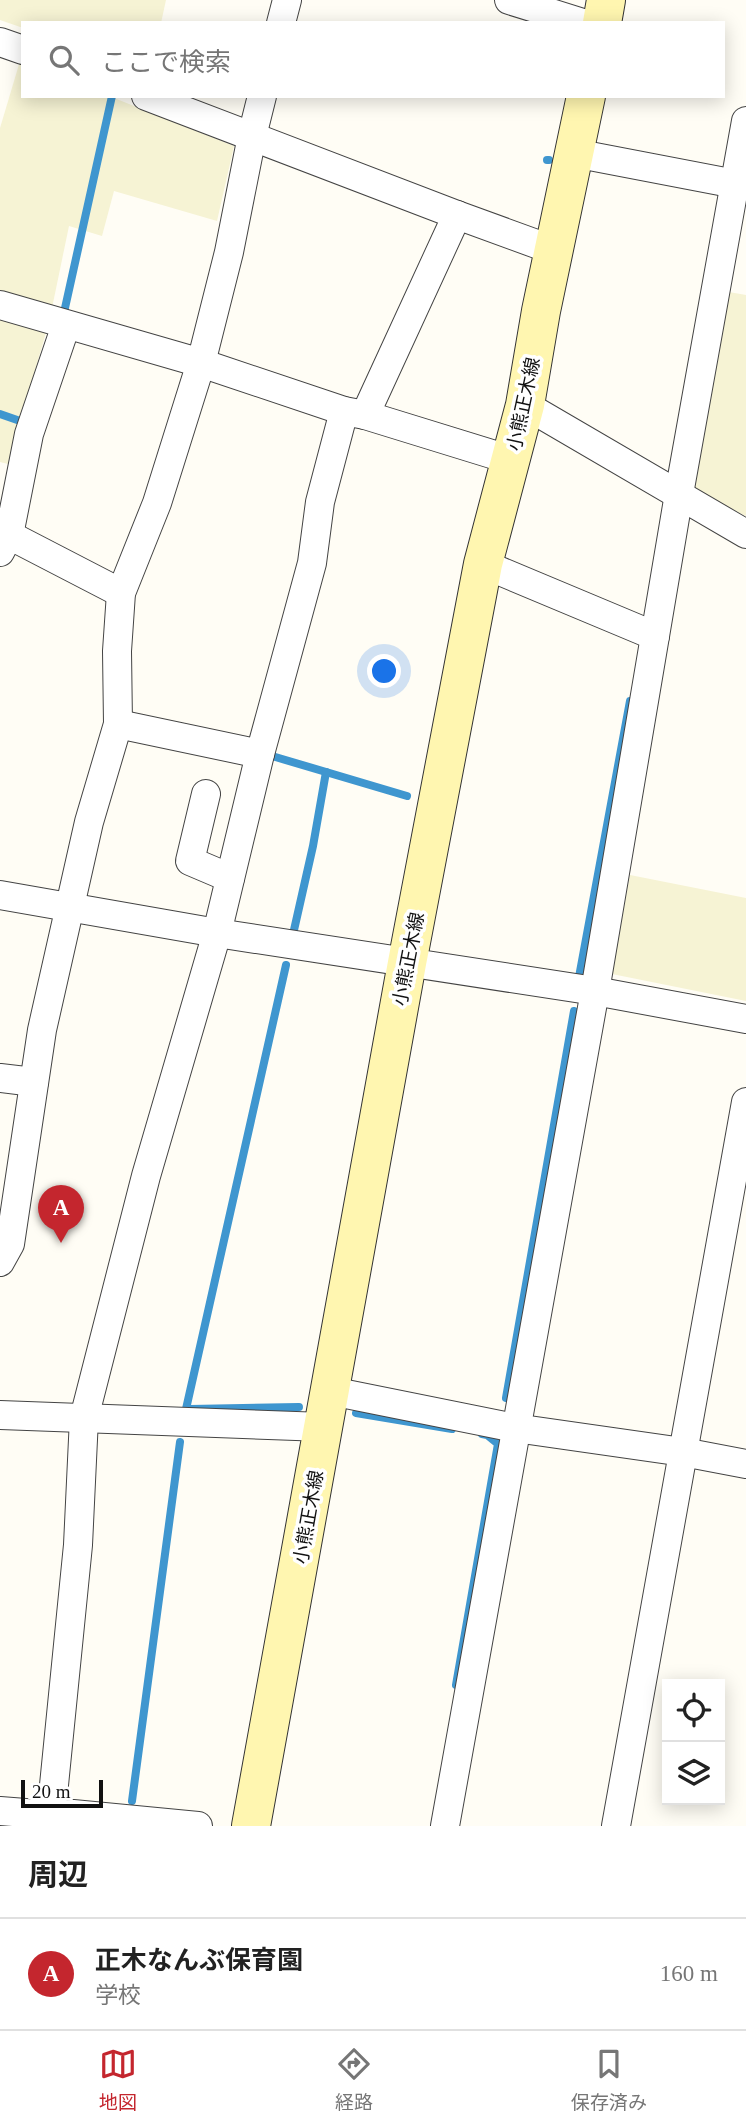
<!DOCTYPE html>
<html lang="ja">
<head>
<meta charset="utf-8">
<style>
  :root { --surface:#fff; --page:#f2f2f2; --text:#222; --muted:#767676; --line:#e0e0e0; --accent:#c4262e }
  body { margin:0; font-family:"Times New Roman","Noto Sans JP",serif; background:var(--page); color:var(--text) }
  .controls { position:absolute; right:21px; bottom:21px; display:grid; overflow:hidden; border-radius:0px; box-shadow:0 4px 18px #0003 }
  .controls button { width:63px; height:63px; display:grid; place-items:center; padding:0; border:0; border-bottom:2px solid var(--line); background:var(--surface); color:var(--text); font:35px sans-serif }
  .scale { position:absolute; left:21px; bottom:18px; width:82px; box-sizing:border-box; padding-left:7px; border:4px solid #111; border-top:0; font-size:19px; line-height:24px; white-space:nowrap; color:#111; -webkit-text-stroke:5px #fff; paint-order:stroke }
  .you { position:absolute; left:385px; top:672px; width:24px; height:24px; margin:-18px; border:5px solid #fff; border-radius:50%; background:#1a73e8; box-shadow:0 0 0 10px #1a73e833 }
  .badge { display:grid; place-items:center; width:46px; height:46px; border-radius:50%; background:var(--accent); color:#fff; font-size:23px; font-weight:700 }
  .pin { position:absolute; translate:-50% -58px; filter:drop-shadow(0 2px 4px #0008) }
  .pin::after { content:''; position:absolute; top:37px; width:24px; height:21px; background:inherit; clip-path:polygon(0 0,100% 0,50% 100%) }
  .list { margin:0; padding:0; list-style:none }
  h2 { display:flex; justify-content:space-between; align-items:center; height:91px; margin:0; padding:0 28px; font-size:30px }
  h2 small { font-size:23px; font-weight:400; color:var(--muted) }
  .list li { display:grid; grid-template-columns:46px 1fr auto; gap:21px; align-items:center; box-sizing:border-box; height:112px; padding:0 28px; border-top:2px solid var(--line) }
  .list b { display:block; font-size:26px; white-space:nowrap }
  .list p { margin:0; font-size:23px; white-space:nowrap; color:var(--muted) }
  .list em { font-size:23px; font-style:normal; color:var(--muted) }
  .icon { flex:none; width:38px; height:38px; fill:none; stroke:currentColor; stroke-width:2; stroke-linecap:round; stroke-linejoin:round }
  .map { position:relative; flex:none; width:746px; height:1826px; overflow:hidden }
  .search { position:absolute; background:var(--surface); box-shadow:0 4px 18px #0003; left:21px; right:21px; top:21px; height:77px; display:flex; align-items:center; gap:18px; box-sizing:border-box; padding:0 24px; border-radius:0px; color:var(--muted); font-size:26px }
  .sheet { height:203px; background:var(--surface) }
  nav { display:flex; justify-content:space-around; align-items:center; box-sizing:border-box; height:98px; border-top:2px solid var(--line); background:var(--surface); font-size:19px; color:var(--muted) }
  nav a { display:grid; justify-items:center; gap:4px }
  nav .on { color:var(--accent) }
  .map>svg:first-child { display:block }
  .farmland { fill:#f6f3d4 }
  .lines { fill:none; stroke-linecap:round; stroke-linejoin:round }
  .stream { stroke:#3f96cf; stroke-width:8 }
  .minor-casing { stroke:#444; stroke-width:30 }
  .secondary-casing { stroke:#333; stroke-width:40 }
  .minor { stroke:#fff; stroke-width:28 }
  .secondary { stroke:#fff6b0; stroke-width:38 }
  .labels { text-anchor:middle; stroke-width:7; stroke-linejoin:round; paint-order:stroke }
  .street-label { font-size:19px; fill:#111; stroke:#fff }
</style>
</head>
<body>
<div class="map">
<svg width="746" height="1826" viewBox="0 0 746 1826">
  <rect width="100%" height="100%" fill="#fffdf5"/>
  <!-- farmland -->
  <g class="farmland">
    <polygon points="0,0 166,0 161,23 23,23 23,28 0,20"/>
    <polygon points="20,61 23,62 23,96 109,96 234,146 217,221 114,191 102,236 69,226 52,308 0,292 0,128"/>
    <polygon points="729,292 746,295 746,516 690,489"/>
    <polygon points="0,315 47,329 8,464 0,462"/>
    <polygon points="630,875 746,898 746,1001 612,974"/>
  </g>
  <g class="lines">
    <!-- stream -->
    <g class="stream">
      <polyline points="547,160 549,160"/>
      <polyline points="65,308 112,96"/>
      <polyline points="0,414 23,422 25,416"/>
      <polyline points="272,756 407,796"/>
      <polyline points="294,930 313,846 326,772"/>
      <polyline points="579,977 630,701"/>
      <polyline points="506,1398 574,1011"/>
      <polyline points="186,1409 286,965"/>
      <polyline points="190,1409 299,1407"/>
      <polyline points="356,1413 452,1429"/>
      <polyline points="456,1685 498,1444 487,1435 482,1434"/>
      <polyline points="132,1801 180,1442"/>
    </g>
    <!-- minor casing -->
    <g class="minor-casing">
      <g id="minor">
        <polyline points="509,0 583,23"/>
        <polyline points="281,23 287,0"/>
        <polyline points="0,42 23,50"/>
        <polyline points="146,96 457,215 553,250"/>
        <polyline points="574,153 746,186"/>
        <polyline points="0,305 201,363 344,411 365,415 511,460"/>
        <polyline points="525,405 746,534"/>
        <polyline points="365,415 457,215"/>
        <polyline points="9,535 121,593"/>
        <polyline points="0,552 9,535 29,434 66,325"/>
        <polyline points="483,564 655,636"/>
        <polyline points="118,724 260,754"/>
        <polyline points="206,794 190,861 230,878"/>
        <polyline points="0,895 217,933 595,991 746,1019"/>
        <polyline points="0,1078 34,1082"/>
        <polyline points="0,1262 10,1244 42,1030 89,822 118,724 117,651 121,593 157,503 201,363 229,252 252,136 262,96"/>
        <polyline points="331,1391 515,1428 683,1452 746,1464"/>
        <polyline points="0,1415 324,1427"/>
        <polyline points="0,1811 51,1815 73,1814 198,1826"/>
        <polyline points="51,1815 78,1545 84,1418 146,1176 217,933 260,754 312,563 320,502 344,411"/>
        <polyline points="445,1826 595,991 679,494 746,121"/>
        <polyline points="616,1826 746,1102"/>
      </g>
    </g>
    <!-- secondary casing -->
    <g class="secondary-casing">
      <g id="secondary">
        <polyline points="602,23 606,0"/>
        <polyline points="251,1826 407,963 483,564 525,405 541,311 586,96"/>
      </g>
    </g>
    <!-- minor -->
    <use href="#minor" class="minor"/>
    <!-- secondary -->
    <use href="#secondary" class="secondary"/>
  </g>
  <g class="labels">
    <!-- street labels -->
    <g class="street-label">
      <text transform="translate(523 404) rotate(-78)" y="7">小熊正木線</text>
      <text transform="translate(408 959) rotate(-79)" y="7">小熊正木線</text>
      <text transform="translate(308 1517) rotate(-80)" y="7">小熊正木線</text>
    </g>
  </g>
</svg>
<div class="controls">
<button><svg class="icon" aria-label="locate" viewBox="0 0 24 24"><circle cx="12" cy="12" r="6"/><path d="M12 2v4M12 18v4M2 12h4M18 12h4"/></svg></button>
<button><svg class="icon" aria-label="layers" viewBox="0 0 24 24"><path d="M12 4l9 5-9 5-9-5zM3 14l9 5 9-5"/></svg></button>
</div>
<div class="scale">20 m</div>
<div class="you"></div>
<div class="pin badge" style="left:61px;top:1243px">A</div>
<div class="search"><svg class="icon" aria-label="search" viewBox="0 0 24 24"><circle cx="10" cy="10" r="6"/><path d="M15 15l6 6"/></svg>ここで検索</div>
</div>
<section class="sheet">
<h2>周辺<small></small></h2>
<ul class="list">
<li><span class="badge">A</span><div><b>正木なんぶ保育園</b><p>学校</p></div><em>160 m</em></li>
</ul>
</section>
<nav>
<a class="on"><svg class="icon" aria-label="map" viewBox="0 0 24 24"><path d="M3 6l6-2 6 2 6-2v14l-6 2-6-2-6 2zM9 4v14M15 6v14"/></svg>地図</a>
<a><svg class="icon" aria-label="directions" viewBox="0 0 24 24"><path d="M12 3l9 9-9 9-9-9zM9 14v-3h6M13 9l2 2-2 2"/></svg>経路</a>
<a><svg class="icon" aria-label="saved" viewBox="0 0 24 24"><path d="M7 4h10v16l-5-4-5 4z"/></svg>保存済み</a>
</nav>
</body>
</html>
